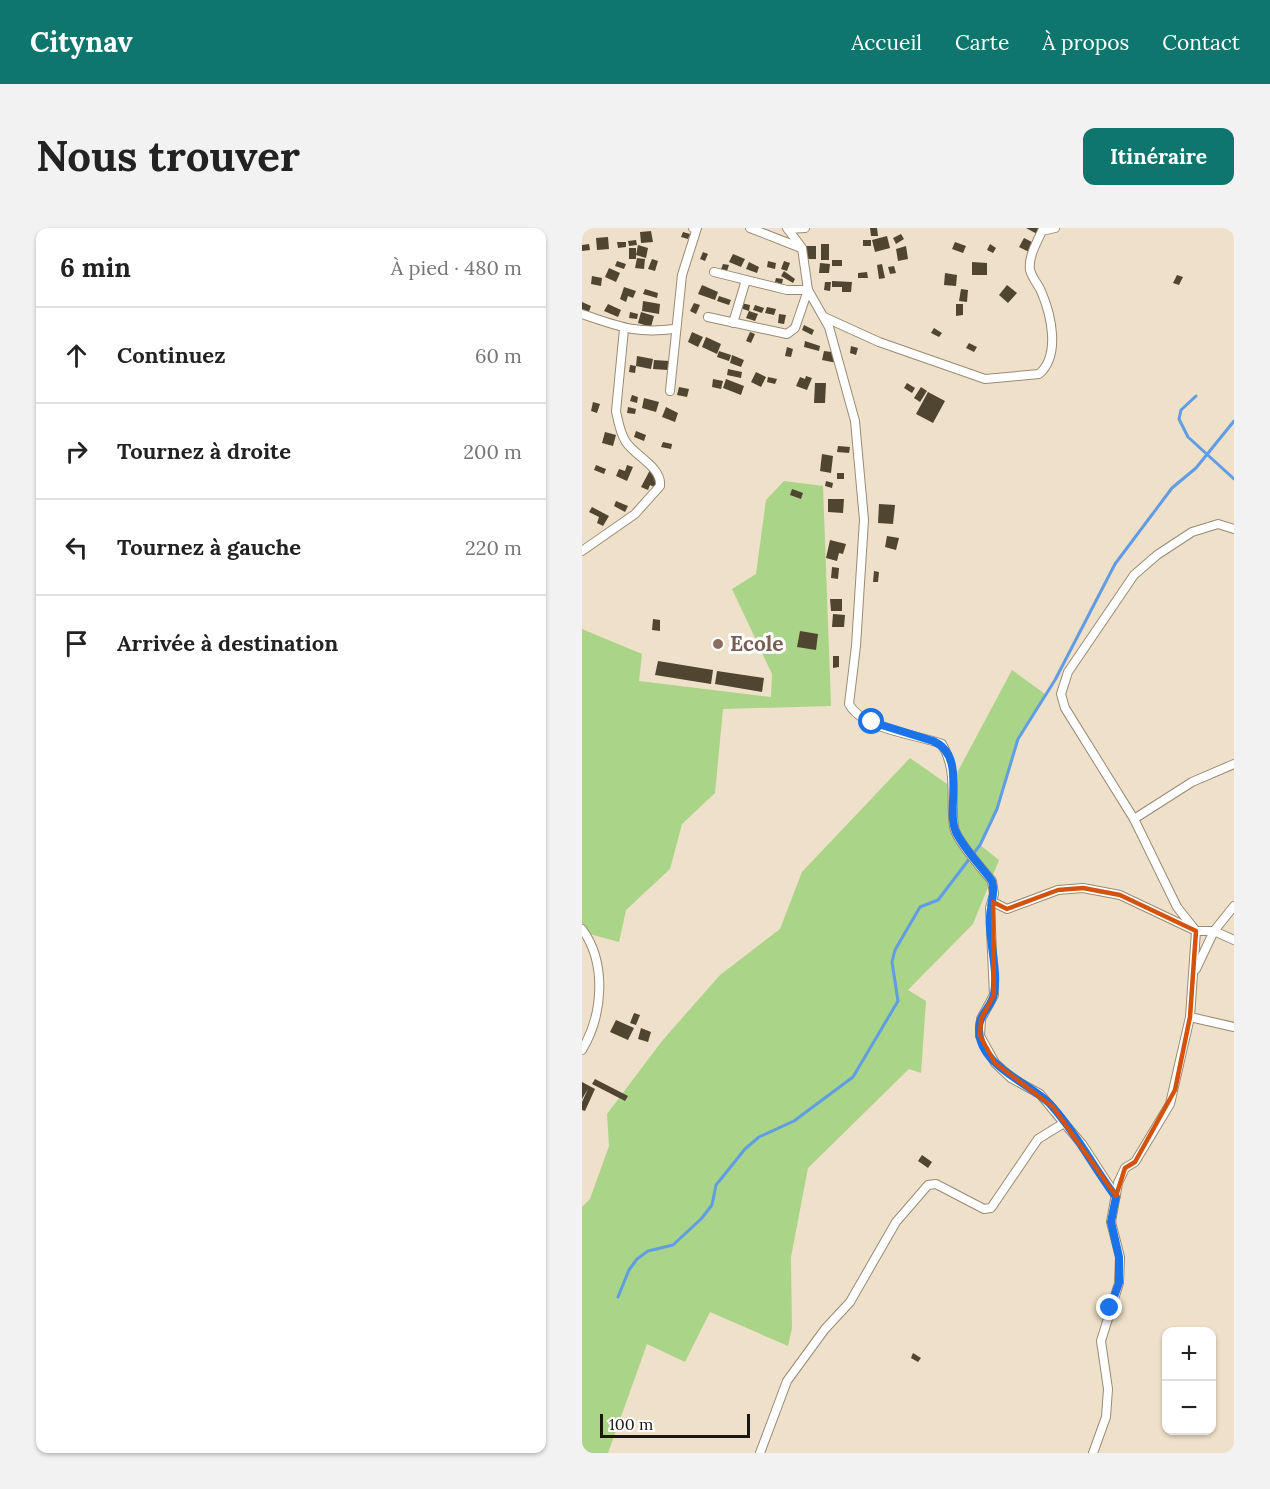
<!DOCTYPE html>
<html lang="fr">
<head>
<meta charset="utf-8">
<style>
  :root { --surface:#fff; --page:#f2f2f2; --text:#222; --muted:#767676; --line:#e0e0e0; --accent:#0f766e }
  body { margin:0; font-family:Lora,serif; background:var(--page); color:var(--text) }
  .controls { position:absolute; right:18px; bottom:18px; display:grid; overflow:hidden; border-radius:12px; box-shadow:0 2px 4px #0004 }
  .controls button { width:54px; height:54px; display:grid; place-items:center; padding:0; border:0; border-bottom:2px solid var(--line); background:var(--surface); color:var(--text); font:30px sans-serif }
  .scale { position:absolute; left:18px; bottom:15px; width:150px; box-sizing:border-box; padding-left:6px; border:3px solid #1c180f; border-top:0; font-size:16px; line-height:21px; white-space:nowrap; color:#1c180f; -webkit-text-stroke:4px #fff; paint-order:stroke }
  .stop { position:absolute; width:18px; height:18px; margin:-14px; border:4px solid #1a73e8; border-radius:50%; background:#fff }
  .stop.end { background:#1a73e8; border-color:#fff; box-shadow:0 2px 6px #0008 }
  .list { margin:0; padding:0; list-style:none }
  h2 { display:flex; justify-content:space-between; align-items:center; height:78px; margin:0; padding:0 24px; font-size:26px }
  h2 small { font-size:20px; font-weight:400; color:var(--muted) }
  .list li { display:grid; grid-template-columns:39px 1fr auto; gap:18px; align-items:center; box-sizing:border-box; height:96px; padding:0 24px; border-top:2px solid var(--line) }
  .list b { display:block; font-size:22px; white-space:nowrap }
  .list em { font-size:20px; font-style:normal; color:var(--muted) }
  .icon { flex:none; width:33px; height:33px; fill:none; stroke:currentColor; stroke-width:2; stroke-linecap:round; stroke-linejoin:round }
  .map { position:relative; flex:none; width:652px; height:1225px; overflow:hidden; border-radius:12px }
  header { display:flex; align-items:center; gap:36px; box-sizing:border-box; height:84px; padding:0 30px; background:var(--accent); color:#fff }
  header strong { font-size:28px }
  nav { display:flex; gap:33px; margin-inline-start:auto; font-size:21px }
  .intro { display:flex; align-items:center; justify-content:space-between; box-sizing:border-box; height:144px; padding:0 36px }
  h1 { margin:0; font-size:42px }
  .button { padding:15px 27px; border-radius:12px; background:var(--accent); color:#fff; font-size:21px; font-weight:700 }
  main { display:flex; gap:36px; padding:0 36px }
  aside { flex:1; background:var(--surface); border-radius:12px; box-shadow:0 2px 4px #0004 }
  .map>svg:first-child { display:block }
  .green { fill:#aad487 }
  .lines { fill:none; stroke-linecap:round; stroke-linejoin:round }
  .stream { stroke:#609de5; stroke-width:3 }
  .building { fill:#504531 }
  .minor-casing { stroke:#988b76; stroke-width:10 }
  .minor { stroke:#fff; stroke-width:8 }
  .route { stroke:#1a73e8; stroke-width:8 }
  .marked { fill:none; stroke:#d4520c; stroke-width:4.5; stroke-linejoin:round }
  .education-dot { fill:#8d6e63; stroke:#fff; stroke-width:2 }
  .labels { text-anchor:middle; stroke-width:6; stroke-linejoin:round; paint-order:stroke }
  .education-label { font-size:21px; font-weight:bold; fill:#785e54; stroke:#fff; text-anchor:start }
</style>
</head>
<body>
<header>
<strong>Citynav</strong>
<nav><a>Accueil</a><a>Carte</a><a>À propos</a><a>Contact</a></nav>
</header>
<div class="intro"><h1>Nous trouver</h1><a class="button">Itinéraire</a></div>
<main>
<aside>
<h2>6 min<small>À pied · 480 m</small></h2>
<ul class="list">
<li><svg class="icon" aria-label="ahead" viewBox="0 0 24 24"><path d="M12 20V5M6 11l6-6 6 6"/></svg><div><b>Continuez</b></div><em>60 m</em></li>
<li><svg class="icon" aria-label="right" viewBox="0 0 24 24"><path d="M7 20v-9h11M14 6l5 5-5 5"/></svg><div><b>Tournez à droite</b></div><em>200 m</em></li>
<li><svg class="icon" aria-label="left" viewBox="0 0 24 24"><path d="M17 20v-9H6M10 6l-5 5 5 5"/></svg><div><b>Tournez à gauche</b></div><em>220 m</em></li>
<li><svg class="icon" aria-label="arrive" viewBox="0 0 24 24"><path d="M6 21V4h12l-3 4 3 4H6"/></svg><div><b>Arrivée à destination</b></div></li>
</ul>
</aside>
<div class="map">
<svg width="652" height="1225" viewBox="0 0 652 1225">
  <rect width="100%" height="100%" fill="#eee0c9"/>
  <!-- green -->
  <g class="green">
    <polygon points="202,253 241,258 249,478 141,481 133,565 100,596 88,641 44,682 37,714 0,704 0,401 60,426 57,453 189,469 190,446 150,361 174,346 184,272"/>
    <polygon points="430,442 463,466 436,511 415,581 398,617 417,632 391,696 326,762 344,773 339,845 327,841 226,940 209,1029 210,1100 206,1118 128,1084 103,1134 65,1116 26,1225 0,1225 0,979 8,971 27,918 25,886 80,813 138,747 198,701 220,644 328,530 368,558"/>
  </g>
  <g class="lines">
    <!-- stream -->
    <g class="stream">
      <polyline points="614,168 599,182 597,191 606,209 652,251"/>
      <polyline points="36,1069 47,1042 55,1031 66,1023 91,1017 119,991 130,977 134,957 163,921 177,909 212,893 271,849 316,773 310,734 313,722 338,679 356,672 398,617 415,581 436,511 473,452 533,336 590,260 614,240 652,193"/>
    </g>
  </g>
  <!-- building -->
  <g class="building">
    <polygon points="288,0 295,0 296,8 289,8"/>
    <polygon points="444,0 461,0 457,7"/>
    <polygon points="69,3 71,14 59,15 58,4"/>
    <polygon points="101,4 108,6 106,11 99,9"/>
    <polygon points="319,6 322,11 314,16 311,10"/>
    <polygon points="305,8 308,20 293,24 290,12"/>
    <polygon points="26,9 27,21 15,22 14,10"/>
    <polygon points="442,10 452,15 447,24 437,19"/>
    <polygon points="54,12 55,17 47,18 46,13"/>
    <rect x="281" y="12" width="8" height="6"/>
    <polygon points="35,14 44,14 44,19 36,20"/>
    <polygon points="373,14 384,18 381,25 370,21"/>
    <polygon points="7,16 8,22 0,23 0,17"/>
    <rect x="239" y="16" width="8" height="16"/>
    <polygon points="408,16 414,20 411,25 405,22"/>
    <polygon points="56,17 66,20 64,30 54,27"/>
    <rect x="223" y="18" width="11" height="13"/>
    <polygon points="324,18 326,31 316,33 314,21"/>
    <rect x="47" y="20" width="7" height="11"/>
    <polygon points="121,24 126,26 123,33 118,31"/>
    <polygon points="151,26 163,31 159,39 147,34"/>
    <polygon points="55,30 63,31 62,41 53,40"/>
    <polygon points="70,31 76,33 73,43 66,41"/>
    <rect x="250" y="32" width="10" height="6"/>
    <polygon points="35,33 44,36 42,41 33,38"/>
    <polygon points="186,33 194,35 193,41 185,39"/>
    <polygon points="202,33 208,35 205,43 199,41"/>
    <polygon points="167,34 177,39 175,45 164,41"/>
    <polygon points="390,34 405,35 405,47 390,47"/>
    <polygon points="238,35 248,36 247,45 237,45"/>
    <polygon points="141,36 147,37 144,46 138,44"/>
    <polygon points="300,36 303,50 297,51 295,37"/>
    <polygon points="312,38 314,45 308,46 306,39"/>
    <polygon points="27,40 38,45 34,54 23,49"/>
    <polygon points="202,43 213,51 211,55 199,48"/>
    <polygon points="285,44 286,50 276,50 276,45"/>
    <polygon points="363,45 375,47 374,58 362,57"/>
    <polygon points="595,47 601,49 597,57 591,55"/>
    <polygon points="10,48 20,50 19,58 9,56"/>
    <polygon points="194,50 201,51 200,56 193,54"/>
    <polygon points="250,53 270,54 269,64 260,64 260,59 250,59"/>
    <polygon points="243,54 249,54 248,63 242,62"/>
    <polygon points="120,57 136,64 133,72 116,66"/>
    <polygon points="425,57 435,65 426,75 417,67"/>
    <polygon points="42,59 54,63 51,70 46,68 44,74 38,71"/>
    <polygon points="63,61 76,65 75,70 61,66"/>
    <polygon points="379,61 386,62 385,74 377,73"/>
    <polygon points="137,68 149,72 147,77 135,73"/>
    <polygon points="61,73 78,76 77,86 60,83"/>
    <polygon points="0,74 9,78 5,89 0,87"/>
    <polygon points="112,75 118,77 114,86 108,83"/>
    <polygon points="159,75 168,77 167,83 158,80"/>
    <polygon points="26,76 39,82 36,89 22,83"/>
    <polygon points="374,76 381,76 381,87 374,88"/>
    <polygon points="173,77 182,80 180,85 171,82"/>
    <polygon points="185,79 194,81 192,87 183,85"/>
    <polygon points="167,83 176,86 173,93 164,90"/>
    <polygon points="48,84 56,86 55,91 47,90"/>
    <polygon points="59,84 72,88 69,99 56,95"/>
    <polygon points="197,86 204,87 202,96 196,95"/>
    <polygon points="222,97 232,102 230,107 220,102"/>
    <polygon points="352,100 360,105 357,109 349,105"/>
    <polygon points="110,104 121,109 116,119 106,114"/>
    <polygon points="168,104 173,106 169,115 164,113"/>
    <polygon points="124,109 139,116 135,126 120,119"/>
    <polygon points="223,113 238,118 237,123 222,119"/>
    <polygon points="387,115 395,119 392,124 384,120"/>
    <polygon points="269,118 276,120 274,127 268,125"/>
    <polygon points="205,119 211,121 209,129 203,128"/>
    <polygon points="137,123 149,127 147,133 135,129"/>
    <polygon points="242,123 257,125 255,135 240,132"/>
    <polygon points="150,127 162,132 159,139 148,135"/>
    <polygon points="55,128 71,131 69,141 54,138 53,145 47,144 48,137 54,138"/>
    <polygon points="72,132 87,133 86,142 71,141"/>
    <polygon points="146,141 160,144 159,150 145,147"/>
    <polygon points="174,144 184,149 179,159 169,154"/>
    <polygon points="224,148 230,150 225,162 214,158 218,149 223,151"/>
    <polygon points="186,149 195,151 193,156 185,154"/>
    <polygon points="131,151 141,153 139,161 130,159"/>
    <polygon points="144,151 162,158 159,167 141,160"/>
    <polygon points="233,155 244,155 243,175 232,175"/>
    <polygon points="325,155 333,160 330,165 322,160"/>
    <polygon points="97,159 107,161 105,169 95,167"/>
    <polygon points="339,159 345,163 338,174 332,170"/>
    <polygon points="346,164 363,173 351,195 334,186"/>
    <polygon points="50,167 56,169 55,175 48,173"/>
    <polygon points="62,170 77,174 74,184 60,180"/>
    <polygon points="11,174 18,176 15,185 9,183"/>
    <polygon points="46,179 54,181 53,186 45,185"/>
    <polygon points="84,179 96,185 93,194 80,189"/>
    <polygon points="54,203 64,207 62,213 52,209"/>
    <polygon points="23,204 34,207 31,218 20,215"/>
    <polygon points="81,214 90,216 89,221 79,219"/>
    <polygon points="256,218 268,219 267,225 255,224"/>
    <polygon points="240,226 251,228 249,245 238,243"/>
    <polygon points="14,237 24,241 22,246 12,242"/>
    <polygon points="45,237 51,239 45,253 34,248 37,241 43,243"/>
    <polygon points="68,242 80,247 74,260 68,257 66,262 59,259"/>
    <rect x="255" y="245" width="7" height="6"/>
    <polygon points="244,253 251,255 250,260 243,258"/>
    <polygon points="210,261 221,265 219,271 208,267"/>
    <polygon points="246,271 262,271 261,285 246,284"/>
    <polygon points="34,273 46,278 43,284 32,278"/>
    <polygon points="297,276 313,277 311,296 296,295"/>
    <polygon points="10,279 27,288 21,298 15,295 17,289 7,284"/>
    <polygon points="305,308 317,310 314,322 303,319"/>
    <polygon points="248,312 264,316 261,326 257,325 255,333 244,330"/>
    <polygon points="250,339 257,340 256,351 249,350"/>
    <polygon points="292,343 297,344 296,354 291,354"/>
    <polygon points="248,371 260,371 260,383 249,383"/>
    <polygon points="251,386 263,387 262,399 250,399"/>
    <polygon points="71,391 78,392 78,403 70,402"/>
    <polygon points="218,403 236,406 234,422 215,419"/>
    <polygon points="251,428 257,428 257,439 251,440"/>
    <polygon points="76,433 131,442 129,456 73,447"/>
    <polygon points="135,443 182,450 180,464 133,456"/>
    <polygon points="52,785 58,787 54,797 48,795"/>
    <polygon points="34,792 52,800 46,812 28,804"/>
    <polygon points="59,800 69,804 66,814 56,811"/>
    <polygon points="13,851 46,868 43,873 10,856"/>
    <polygon points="0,854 13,861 3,883 0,882 0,874 6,861 0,871"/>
    <polygon points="340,927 350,934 346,940 336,933"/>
    <polygon points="331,1125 339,1130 336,1134 329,1130"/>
  </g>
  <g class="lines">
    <!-- minor casing -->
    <g class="minor-casing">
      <g id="minor">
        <polyline points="168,0 219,20"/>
        <polyline points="206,1 223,0"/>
        <path d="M0,86C36,98 53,106 92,101"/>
        <polyline points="126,89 205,106 213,100 226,62 205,62 132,44"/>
        <path d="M242,89L297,114L403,151L457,146C479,127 469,86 459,63C456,56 450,50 448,42C446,29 455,14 460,3L473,0"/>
        <polyline points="151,95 164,52"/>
        <polyline points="88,163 100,47 115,0 111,0"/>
        <polyline points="652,301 636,296 610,304 575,327 552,347 486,444 479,466 483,480 552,591 610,554 652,536"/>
        <path d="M0,323L53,286L78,258C80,239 53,228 44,214C38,205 36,193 34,183L42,101"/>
        <polyline points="552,591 595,679 614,703 608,789 652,799"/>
        <polyline points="411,674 425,681 476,662 501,660 538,667 614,703 632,703 652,712"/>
        <path d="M0,701C25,735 21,787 0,822"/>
        <polyline points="614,741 632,703 652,678"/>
        <polyline points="482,895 500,916 534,968"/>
        <path d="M178,1225L205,1153L243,1101L268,1074L314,994L346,957L354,956L402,981L409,980L456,911L482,895L458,866L429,850L413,835L398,808L399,791L412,767L408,680L412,666L410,653C401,642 374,612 372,599C368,569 376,544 360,516C334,506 281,502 267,476L274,418L282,292L273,193L247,99L226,62L220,20L205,0"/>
        <polyline points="511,1225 524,1189 526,1161 519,1113 537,1055 538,1029 529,994 536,955 543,940 553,934 588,876 608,789"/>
      </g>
    </g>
    <!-- minor -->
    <use href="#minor" class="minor"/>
  </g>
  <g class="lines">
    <!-- route -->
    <path class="route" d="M290,494L351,513C386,528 363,580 374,604C382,621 399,638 410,653C413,664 410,670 409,680C404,707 417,738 412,766C410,778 397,787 397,799C395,838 447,854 468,876C494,904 511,939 534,969L529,994L537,1029V1055L528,1080"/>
  </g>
  <!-- marked area -->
  <path class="marked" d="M501,660L538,667L614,703L608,789L593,862L553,934L543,940L534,968L471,879L413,835L398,808L399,791L412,767L411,674L425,681L476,662Z"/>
  <!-- markers -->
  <circle class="education-dot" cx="136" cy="416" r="6"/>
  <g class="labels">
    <!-- education labels -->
    <g class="education-label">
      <text x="148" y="423">Ecole</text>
    </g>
  </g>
</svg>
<div class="controls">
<button>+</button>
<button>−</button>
</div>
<div class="scale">100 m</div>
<div class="stop" style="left:290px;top:494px"></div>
<div class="stop end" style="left:528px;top:1080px"></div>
</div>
</main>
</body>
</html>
